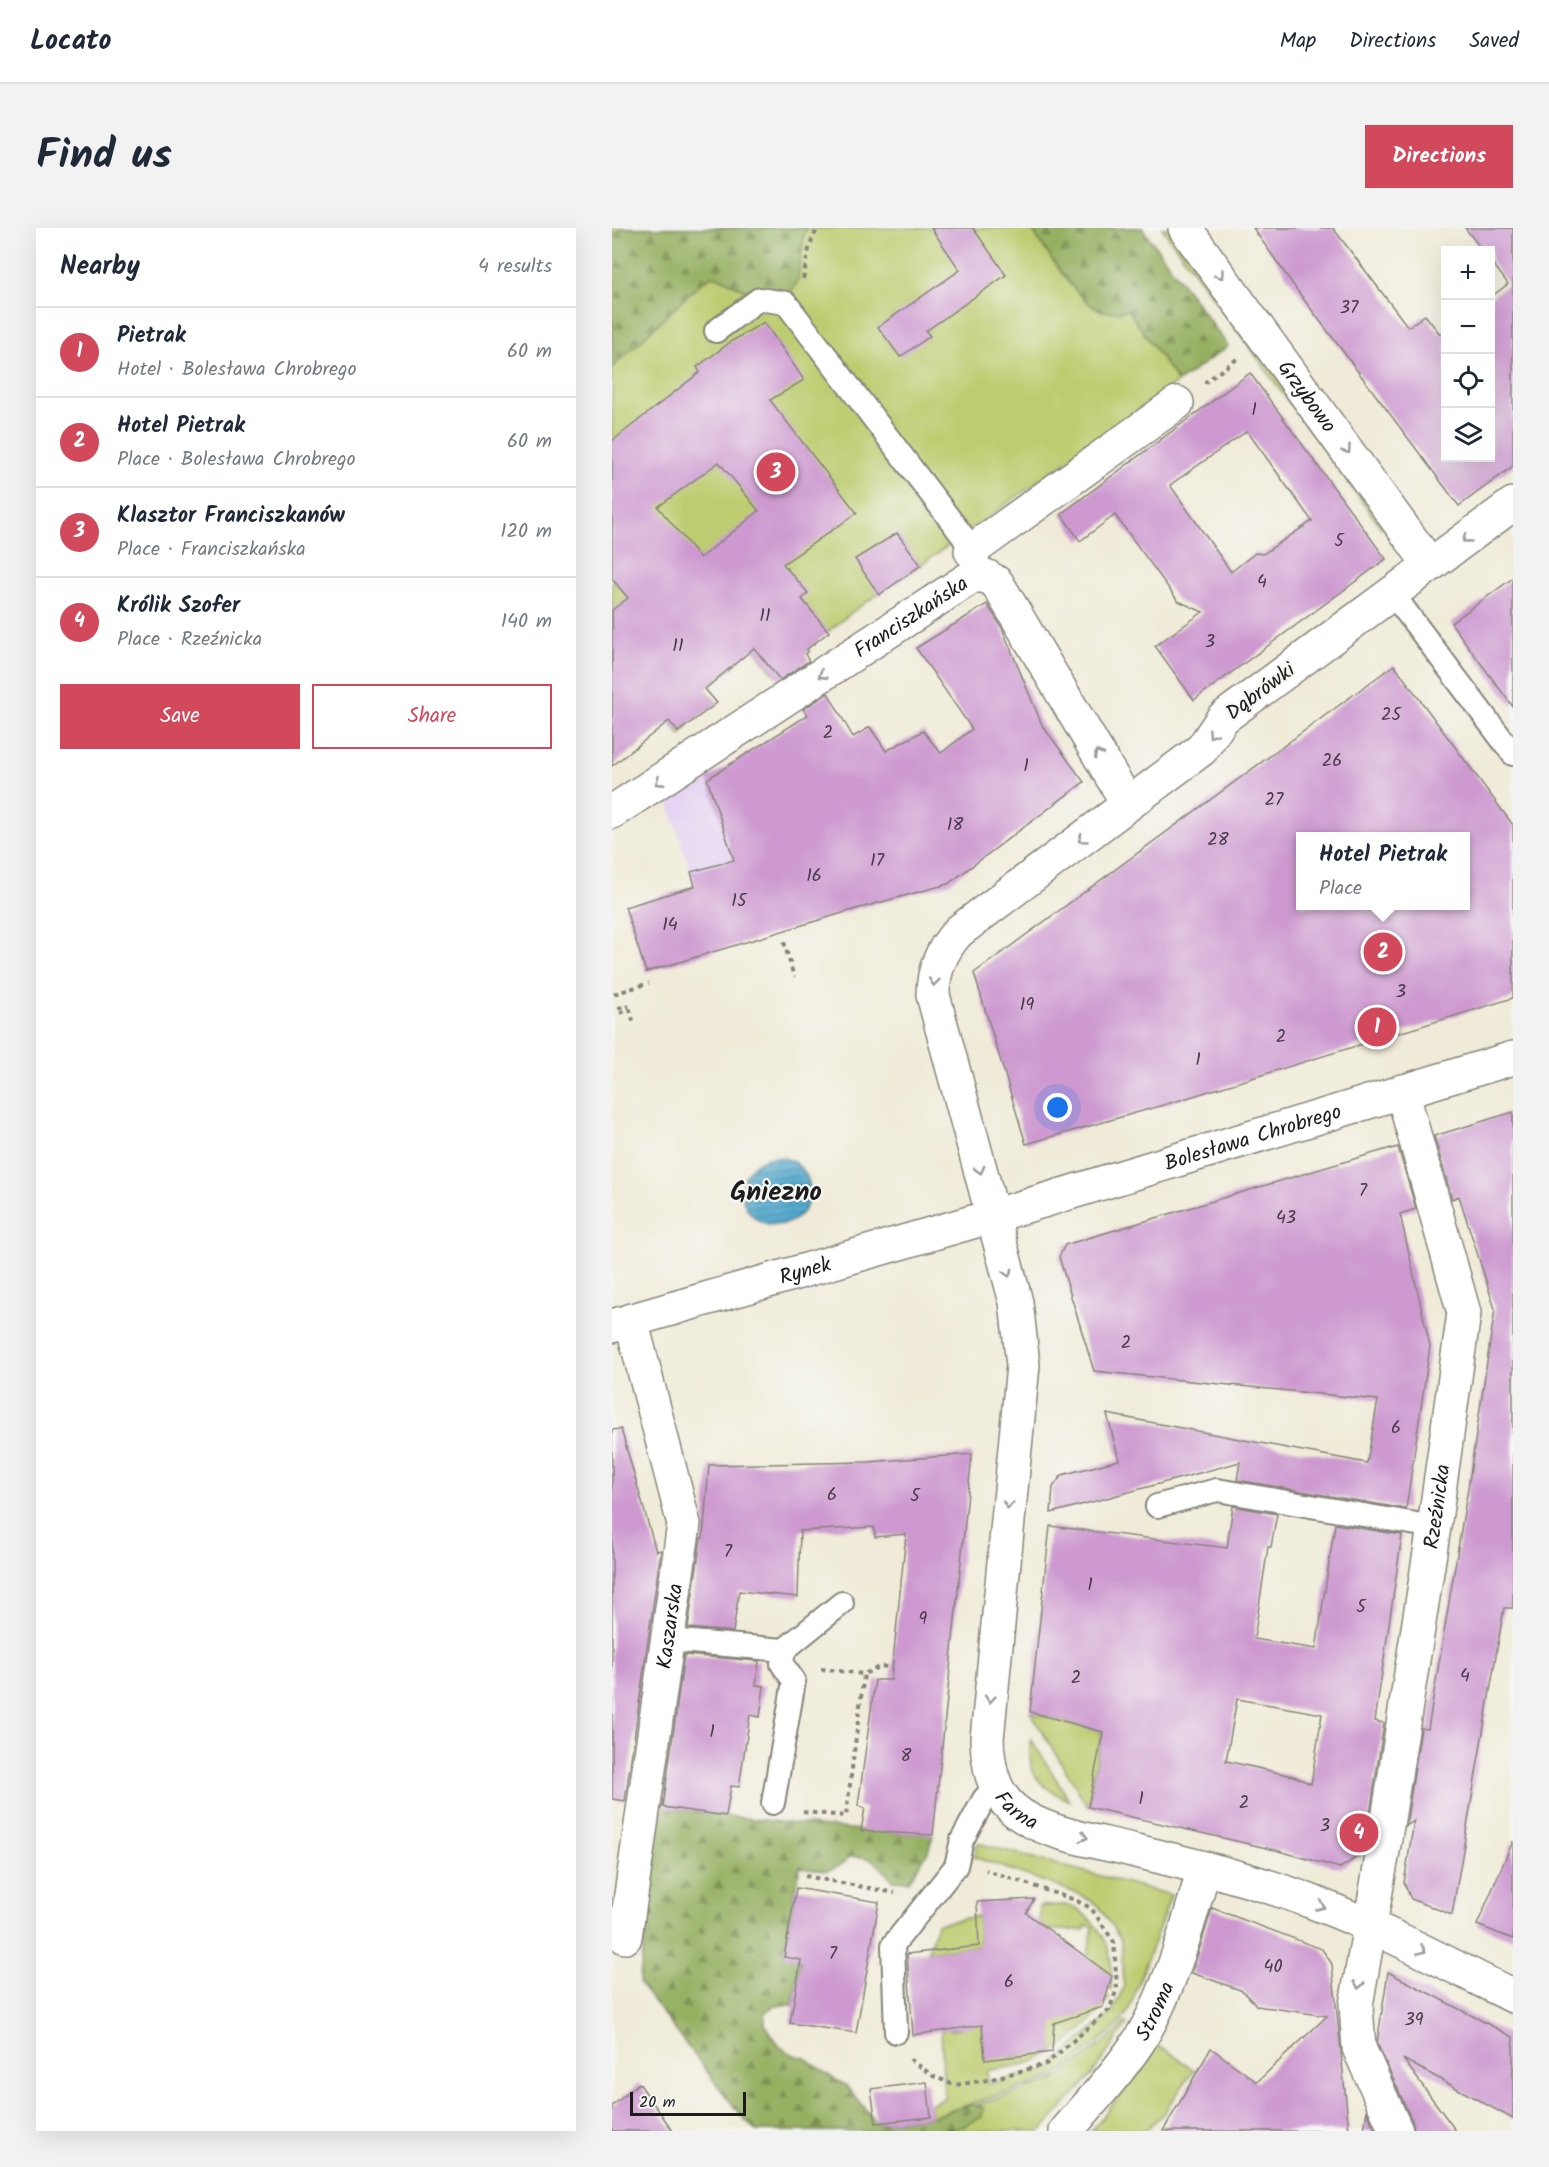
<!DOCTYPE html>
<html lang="en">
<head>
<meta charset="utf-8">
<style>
  :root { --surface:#fff; --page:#f2f2f3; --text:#1f2937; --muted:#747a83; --line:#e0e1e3; --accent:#d1495b }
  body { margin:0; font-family:Kalam,sans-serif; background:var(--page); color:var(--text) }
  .controls { position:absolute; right:18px; top:18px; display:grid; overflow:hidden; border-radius:0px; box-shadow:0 6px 24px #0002 }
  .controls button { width:54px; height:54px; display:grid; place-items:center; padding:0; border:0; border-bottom:2px solid var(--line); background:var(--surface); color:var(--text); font:30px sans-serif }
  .scale { position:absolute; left:18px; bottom:15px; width:116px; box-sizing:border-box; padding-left:6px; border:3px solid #1c1c1c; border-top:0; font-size:16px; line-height:21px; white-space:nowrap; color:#1c1c1c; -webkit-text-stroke:4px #f6f6f2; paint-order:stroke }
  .you { position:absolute; left:446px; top:880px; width:21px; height:21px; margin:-15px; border:4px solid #fff; border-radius:50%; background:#1a73e8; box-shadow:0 0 0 9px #1a73e833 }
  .badge { display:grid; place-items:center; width:39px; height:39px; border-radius:50%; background:var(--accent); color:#fff; font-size:20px; font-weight:700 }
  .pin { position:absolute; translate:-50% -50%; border:3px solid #fff; box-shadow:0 2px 6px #0006 }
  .popup { position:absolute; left:684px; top:604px; width:174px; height:78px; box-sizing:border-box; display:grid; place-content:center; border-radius:0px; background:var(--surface); filter:drop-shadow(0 2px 4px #0005); font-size:20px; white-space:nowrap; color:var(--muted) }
  .popup b { font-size:22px; color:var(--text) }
  .popup::after { content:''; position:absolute; left:50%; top:100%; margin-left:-12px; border:12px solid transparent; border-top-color:var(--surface) }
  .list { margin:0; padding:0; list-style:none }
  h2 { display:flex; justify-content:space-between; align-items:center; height:78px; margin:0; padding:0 24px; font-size:26px }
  h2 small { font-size:20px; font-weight:400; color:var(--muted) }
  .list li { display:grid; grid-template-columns:39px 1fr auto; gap:18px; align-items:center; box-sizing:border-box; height:90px; padding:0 24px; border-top:2px solid var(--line) }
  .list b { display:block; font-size:22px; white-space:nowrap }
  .list p { margin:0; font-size:20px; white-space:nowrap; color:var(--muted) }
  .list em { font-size:20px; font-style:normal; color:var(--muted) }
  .actions { display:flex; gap:12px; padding:18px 24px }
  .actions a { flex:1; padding:14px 0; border:2px solid var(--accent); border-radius:0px; text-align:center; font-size:21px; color:var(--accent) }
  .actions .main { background:var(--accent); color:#fff }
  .icon { flex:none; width:33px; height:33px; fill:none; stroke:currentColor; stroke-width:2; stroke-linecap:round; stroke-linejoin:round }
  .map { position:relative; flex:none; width:901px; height:1903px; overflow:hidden; border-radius:0px }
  header { display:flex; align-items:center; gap:36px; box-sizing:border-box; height:84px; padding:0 30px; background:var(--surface); border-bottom:2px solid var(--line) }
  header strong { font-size:28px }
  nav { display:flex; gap:33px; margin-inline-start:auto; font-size:21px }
  .intro { display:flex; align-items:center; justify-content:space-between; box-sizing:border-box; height:144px; padding:0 36px }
  h1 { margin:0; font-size:42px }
  .button { padding:15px 27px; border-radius:0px; background:var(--accent); color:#fff; font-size:21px; font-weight:700 }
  main { display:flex; gap:36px; padding:0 36px }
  aside { flex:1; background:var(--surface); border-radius:0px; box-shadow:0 6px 24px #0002 }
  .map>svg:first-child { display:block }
  .built { fill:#e4d3f2 }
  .green { fill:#bdcc6f; stroke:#6c7446; stroke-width:1.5 }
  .forest { fill:url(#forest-firs); stroke:#59663f; stroke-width:1.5 }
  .water { fill:url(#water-rules); stroke:#366274; stroke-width:1.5 }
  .building { fill:#cd99d0; fill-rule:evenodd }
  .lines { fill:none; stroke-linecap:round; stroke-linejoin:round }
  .lane-casing { stroke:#86847a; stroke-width:26 }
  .street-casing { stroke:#86847a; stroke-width:36 }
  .path { stroke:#86847a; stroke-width:4; stroke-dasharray:4.5 4.5; stroke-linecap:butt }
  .lane { stroke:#fff; stroke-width:22 }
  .street { stroke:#fff; stroke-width:33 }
  .oneway { stroke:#999 }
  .labels { text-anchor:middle; stroke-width:4.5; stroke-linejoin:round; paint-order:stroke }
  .number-label { font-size:18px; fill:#483b49 }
  .street-label { font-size:21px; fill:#1c1c1c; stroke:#f6f6f2 }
  .district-label { font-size:27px; font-weight:bold; fill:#1c1c1c; stroke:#f6f6f2 }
</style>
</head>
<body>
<header>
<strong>Locato</strong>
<nav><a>Map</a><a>Directions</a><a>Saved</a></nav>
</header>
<div class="intro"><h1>Find us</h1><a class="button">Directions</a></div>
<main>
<aside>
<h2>Nearby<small>4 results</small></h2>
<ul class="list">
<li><span class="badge">1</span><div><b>Pietrak</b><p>Hotel · Bolesława Chrobrego</p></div><em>60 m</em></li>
<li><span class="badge">2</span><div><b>Hotel Pietrak</b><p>Place · Bolesława Chrobrego</p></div><em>60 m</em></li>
<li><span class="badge">3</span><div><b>Klasztor Franciszkanów</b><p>Place · Franciszkańska</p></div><em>120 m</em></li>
<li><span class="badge">4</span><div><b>Królik Szofer</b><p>Place · Rzeźnicka</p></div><em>140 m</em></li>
</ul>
<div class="actions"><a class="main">Save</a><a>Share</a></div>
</aside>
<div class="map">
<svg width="901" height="1903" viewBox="0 0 901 1903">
  <defs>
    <pattern id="forest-firs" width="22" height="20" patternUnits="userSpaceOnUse" patternTransform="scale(1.5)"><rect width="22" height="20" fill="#96b062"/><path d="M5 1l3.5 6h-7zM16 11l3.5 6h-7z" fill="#7a8e50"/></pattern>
    <pattern id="water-rules" width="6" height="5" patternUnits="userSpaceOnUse" patternTransform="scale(1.5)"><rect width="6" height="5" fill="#4fa7cc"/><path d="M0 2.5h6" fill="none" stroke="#4187a5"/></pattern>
  </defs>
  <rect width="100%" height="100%" fill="#f6f6f2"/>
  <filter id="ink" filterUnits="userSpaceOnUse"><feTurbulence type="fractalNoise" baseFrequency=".0167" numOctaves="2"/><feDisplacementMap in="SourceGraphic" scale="12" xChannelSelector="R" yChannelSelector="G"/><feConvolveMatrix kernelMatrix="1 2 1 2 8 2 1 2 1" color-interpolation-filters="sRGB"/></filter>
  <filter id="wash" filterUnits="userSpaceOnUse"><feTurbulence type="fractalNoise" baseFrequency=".008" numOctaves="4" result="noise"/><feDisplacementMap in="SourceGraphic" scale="24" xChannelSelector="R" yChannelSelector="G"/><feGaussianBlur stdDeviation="1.35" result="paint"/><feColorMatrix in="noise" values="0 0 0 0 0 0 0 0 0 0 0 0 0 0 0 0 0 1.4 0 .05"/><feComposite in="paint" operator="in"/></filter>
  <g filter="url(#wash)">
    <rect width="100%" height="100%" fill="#f0ebd8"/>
    <!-- built -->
    <polygon class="built" points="120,535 172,703 104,722 56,574"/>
    <!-- green -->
    <g class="green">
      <polygon points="0,0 530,0 616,118 309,337 240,384 195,421 196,423 164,448 137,414 117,429 123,437 93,461 105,475 76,496 76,498 68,507 56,492 23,509 29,515 23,520 17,514 0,527"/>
      <polygon points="550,0 557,0 775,297 770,301"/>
      <polygon points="418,1484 490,1504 476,1579"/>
      <path d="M419,1511L458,1573C427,1559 413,1545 419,1511Z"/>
      <path d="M366,1615L559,1667L516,1784L503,1801L441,1849L319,1889L318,1877L332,1870L329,1799L339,1802L347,1801V1796L370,1794L373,1831L400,1827V1829L432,1822L434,1825L440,1824V1818L437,1816L434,1784H476L481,1782L480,1777L488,1767L497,1769C484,1793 444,1827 417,1835C403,1839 389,1840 375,1843L377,1856L437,1840L500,1784L512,1759L509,1712L486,1677L467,1666L362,1629Z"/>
      <path d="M455,1677C475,1683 494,1706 498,1727C500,1738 499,1750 499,1761L490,1759L489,1748L494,1743L489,1738L484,1741L475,1733L481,1699L474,1697L472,1702H427L428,1678Z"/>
      <polygon points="366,1688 367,1718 316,1724 325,1696"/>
      <polygon points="512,1794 515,1796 480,1847 429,1903 329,1903 350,1899 371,1880 365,1877 442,1852 504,1805"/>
      <polygon points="544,1818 554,1822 582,1842 551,1886 532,1903 479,1903 538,1830"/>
    </g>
    <!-- forest -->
    <g class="forest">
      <polygon points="11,0 195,0 192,6 186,53 178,66 137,65 109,50 100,48 90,54 0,140 0,9"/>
      <path d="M419,0H530L616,118L566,154L516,82C507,84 497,85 488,82C463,72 434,22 419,0Z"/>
      <path d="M50,1579C140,1592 230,1602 321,1607L316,1624L297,1653L281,1652C263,1635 266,1628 238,1629C219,1647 212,1644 188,1639L172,1728L189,1732L181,1777H163L153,1785V1796L168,1819L182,1827L193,1830L222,1851L234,1857L264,1895L319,1889L360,1876L371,1880L370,1889L350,1899L329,1903H144L127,1885L27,1755Z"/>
    </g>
    <!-- water -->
    <circle class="water" cx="164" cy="963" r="34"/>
    <g id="blocks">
      <!-- building -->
      <g class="building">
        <polygon points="319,0 361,0 394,47 314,103 318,108 288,129 266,99 348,42"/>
        <polygon points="641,0 721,0 796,99 813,87 828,106 834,102 834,230 879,230 879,69 896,56 879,33 879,22 870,22 853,0 901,0 901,238 847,278 687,65"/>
        <path d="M152,94L192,152L158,172L245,285L171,336L196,365L190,371L217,404L195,421L196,423L193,426L197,433L168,452L142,420L93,461L105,475L66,504L57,493L0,538V382L16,370L0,351V213L88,144L85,139L120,113ZM107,234L147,283L88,330L46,279Z"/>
        <path d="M638,145L774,331L582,472L543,418L591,384L566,373L503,287L468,313L449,286ZM635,203L700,293L651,326L643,325L619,344L558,257Z"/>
        <polygon points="285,305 309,337 267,367 243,331"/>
        <polygon points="901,350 901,479 839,395"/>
        <polygon points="375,376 390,400 430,497 472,554 336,656 244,681 34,744 13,679 83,658 79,644 122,632 95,551 196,487 191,481 216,465 241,509 258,499 274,523 311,503 329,525 360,501 304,420"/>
        <path d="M782,437L901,597V770L555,876L414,916L362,745ZM688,609H854V678H688Z"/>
        <polygon points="901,884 901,1380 892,1380 840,1687 799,1671 792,1655 802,1593 794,1598 809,1500 816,1501 856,1260 883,1081 847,968 840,971 822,908"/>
        <polygon points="786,919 804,981 788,986 818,1118 794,1281 625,1252 628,1234 439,1285 441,1259 450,1247 507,1232 495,1186 755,1235 766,1172 482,1143 447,1029 453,1017 779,920 779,921"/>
        <polygon points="9,1201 44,1323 49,1322 13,1573 0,1571 0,1202"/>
        <polygon points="360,1226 321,1607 249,1603 253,1580 246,1578 263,1452 279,1452 294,1306 263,1309 262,1299 188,1303 186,1369 127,1363 121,1404 76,1400 89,1310 91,1310 97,1237 256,1234"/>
        <path d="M621,1278L665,1286L659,1319H656L642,1411L704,1421L723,1296L790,1307L763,1493L772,1495L752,1625L728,1640L663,1622L476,1579L491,1504L418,1484L438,1298L615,1320ZM625,1471L710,1486L699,1556L681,1548L614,1533Z"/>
        <polygon points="72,1427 147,1433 144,1457 152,1458 148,1489 138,1487 127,1559 119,1558 114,1588 51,1579"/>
        <polygon points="901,1613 901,1711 865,1697"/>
        <polygon points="184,1660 267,1674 244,1805 178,1795 189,1732 172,1729"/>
        <polygon points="422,1671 414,1685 500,1748 491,1779 442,1795 440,1824 373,1832 370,1797 301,1807 295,1726 367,1718 365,1674"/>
        <polygon points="600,1680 710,1721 720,1736 737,1903 551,1903 599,1820 645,1854 715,1788 645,1778 631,1763 580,1745"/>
        <polygon points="776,1744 901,1809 901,1891 791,1831 844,1903 802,1903 801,1895 765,1815"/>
        <polygon points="315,1854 319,1889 264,1895 259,1861"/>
        <polygon points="27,1855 61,1903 0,1903 0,1878"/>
        <polygon points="755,1883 763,1903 752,1903"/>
      </g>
    </g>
  </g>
  <g filter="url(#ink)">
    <use href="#blocks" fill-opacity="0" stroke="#86847a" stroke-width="1.5"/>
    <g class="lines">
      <!-- lane casing -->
      <g class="lane-casing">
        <g id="lane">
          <polyline points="104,103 147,71 174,75 350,307 366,333"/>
          <polyline points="780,365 901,526"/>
          <polyline points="545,1278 605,1262 822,1299"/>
          <polyline points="56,1412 172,1422 230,1375"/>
          <polyline points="161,1575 182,1453 170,1436 172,1422"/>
          <polyline points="284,1804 281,1717 344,1638 350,1612 372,1571 383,1558"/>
        </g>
      </g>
      <!-- street casing -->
      <g class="street-casing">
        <g id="street">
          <path id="s1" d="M573,0L818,337"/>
          <path id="s2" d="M901,276L611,490L590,521L347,703C330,721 321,742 321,767L404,1074L411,1137L375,1511C376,1536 380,1563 401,1581C428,1605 484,1613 520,1622C581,1637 644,1652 703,1675C771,1701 836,1736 901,1768"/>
          <polyline points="359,323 565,175"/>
          <path id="s3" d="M0,584L361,348H374L385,355L516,576"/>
          <path id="s4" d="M0,1098L381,988L901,830"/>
          <path id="s5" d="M13,1709L72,1296L19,1092"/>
          <path id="s6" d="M454,1903C479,1874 506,1845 527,1813C557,1765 577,1695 592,1640"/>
          <path id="s7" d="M784,1903L747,1820L744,1777L771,1623L822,1299L852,1085L790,863"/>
        </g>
      </g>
      <!-- path -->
      <g class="path">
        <path d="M191,51C195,35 196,12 207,0"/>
        <polyline points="592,155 625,131"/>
        <polyline points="172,714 182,749"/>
        <polyline points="2,766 37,755"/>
        <polyline points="6,780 17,778"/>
        <polyline points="8,785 18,782 22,796"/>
        <polyline points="209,1441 252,1446 269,1438 280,1440"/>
        <polyline points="191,1584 234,1588 252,1446"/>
        <polyline points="193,1648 283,1665"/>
        <polyline points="298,1831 321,1848 342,1857 376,1852 434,1836 497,1782 505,1761 502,1714 479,1680 463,1672 374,1642"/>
      </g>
      <!-- lane -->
      <use href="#lane" class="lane"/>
      <!-- street -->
      <use href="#street" class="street"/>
    </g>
    <!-- one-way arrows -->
    <defs><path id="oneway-chevron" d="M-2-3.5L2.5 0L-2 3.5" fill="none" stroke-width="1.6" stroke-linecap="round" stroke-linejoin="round" transform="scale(1.5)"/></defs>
    <g class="oneway">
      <use href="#oneway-chevron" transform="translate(608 47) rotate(54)"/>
      <use href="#oneway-chevron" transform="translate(735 222) rotate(54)"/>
      <use href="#oneway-chevron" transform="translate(854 311) rotate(144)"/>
      <use href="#oneway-chevron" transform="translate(210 447) rotate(147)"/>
      <use href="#oneway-chevron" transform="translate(600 506) rotate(124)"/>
      <use href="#oneway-chevron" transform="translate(486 526) rotate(-121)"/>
      <use href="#oneway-chevron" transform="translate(47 554) rotate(147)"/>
      <use href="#oneway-chevron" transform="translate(470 611) rotate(143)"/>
      <use href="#oneway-chevron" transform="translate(322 754) rotate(97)"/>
      <use href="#oneway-chevron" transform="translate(368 942) rotate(75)"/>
      <use href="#oneway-chevron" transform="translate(396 1045) rotate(75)"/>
      <use href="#oneway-chevron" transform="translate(396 1277) rotate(95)"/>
      <use href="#oneway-chevron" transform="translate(378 1471) rotate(95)"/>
      <use href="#oneway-chevron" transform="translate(472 1609) rotate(14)"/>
      <use href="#oneway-chevron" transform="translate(709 1678) rotate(23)"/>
      <use href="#oneway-chevron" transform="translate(810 1722) rotate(24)"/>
      <use href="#oneway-chevron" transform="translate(747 1757) rotate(100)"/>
    </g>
  </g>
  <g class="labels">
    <!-- number labels -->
    <g class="number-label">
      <text x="737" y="85">37</text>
      <text x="642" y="187">1</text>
      <text x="727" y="318">5</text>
      <text x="650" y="359">4</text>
      <text x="153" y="393">11</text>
      <text x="598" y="419">3</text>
      <text x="66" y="423">11</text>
      <text x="779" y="492">25</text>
      <text x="216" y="510">2</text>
      <text x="720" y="538">26</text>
      <text x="414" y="543">1</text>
      <text x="662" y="577">27</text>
      <text x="343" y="602">18</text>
      <text x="606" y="617">28</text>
      <text x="265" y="638">17</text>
      <text x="202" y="653">16</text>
      <text x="127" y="678">15</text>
      <text x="58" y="702">14</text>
      <text x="789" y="769">3</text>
      <text x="415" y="782">19</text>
      <text x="669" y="814">2</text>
      <text x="586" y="837">1</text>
      <text x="751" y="968">7</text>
      <text x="674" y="995">43</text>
      <text x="514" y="1120">2</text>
      <text x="784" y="1205">6</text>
      <text x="220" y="1272">6</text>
      <text x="303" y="1273">5</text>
      <text x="116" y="1329">7</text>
      <text x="478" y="1362">1</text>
      <text x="749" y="1384">5</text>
      <text x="311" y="1396">9</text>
      <text x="853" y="1453">4</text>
      <text x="464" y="1455">2</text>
      <text x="100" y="1509">1</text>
      <text x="294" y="1533">8</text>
      <text x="529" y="1576">1</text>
      <text x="632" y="1580">2</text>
      <text x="713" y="1603">3</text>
      <text x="221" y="1731">7</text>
      <text x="661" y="1744">40</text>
      <text x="397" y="1759">6</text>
      <text x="802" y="1797">39</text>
    </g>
    <!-- street labels -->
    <g class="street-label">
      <text dy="7" stroke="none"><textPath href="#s1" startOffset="208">Grzybowo</textPath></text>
      <text dy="7" stroke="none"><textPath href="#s3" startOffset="357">Franciszkańska</textPath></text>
      <text transform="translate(648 463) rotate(-37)" y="7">Dąbrówki</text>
      <text dy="7" stroke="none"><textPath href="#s4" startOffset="668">Bolesława Chrobrego</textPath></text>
      <text dy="7" stroke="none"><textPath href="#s4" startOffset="201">Rynek</textPath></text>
      <text dy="7" stroke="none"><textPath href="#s7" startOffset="639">Rzeźnicka</textPath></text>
      <text dy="7" stroke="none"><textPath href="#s5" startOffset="314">Kaszarska</textPath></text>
      <text dy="7" stroke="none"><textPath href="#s2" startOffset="1610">Farna</textPath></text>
      <text dy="7" stroke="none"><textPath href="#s6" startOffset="150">Stroma</textPath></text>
    </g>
    <!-- district labels -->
    <g class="district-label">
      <text x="164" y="972">Gniezno</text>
    </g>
  </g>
</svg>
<div class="controls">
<button>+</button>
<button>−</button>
<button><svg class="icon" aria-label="locate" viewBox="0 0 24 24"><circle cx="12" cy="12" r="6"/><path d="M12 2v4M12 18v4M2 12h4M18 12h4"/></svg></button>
<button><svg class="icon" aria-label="layers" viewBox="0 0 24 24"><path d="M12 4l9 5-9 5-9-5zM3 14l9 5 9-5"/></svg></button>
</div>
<div class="scale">20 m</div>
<div class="you"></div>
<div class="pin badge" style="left:765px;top:799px">1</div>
<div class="pin badge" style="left:771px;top:724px">2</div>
<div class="popup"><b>Hotel Pietrak</b>Place</div>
<div class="pin badge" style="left:164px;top:244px">3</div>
<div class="pin badge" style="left:747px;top:1605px">4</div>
</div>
</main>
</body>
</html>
